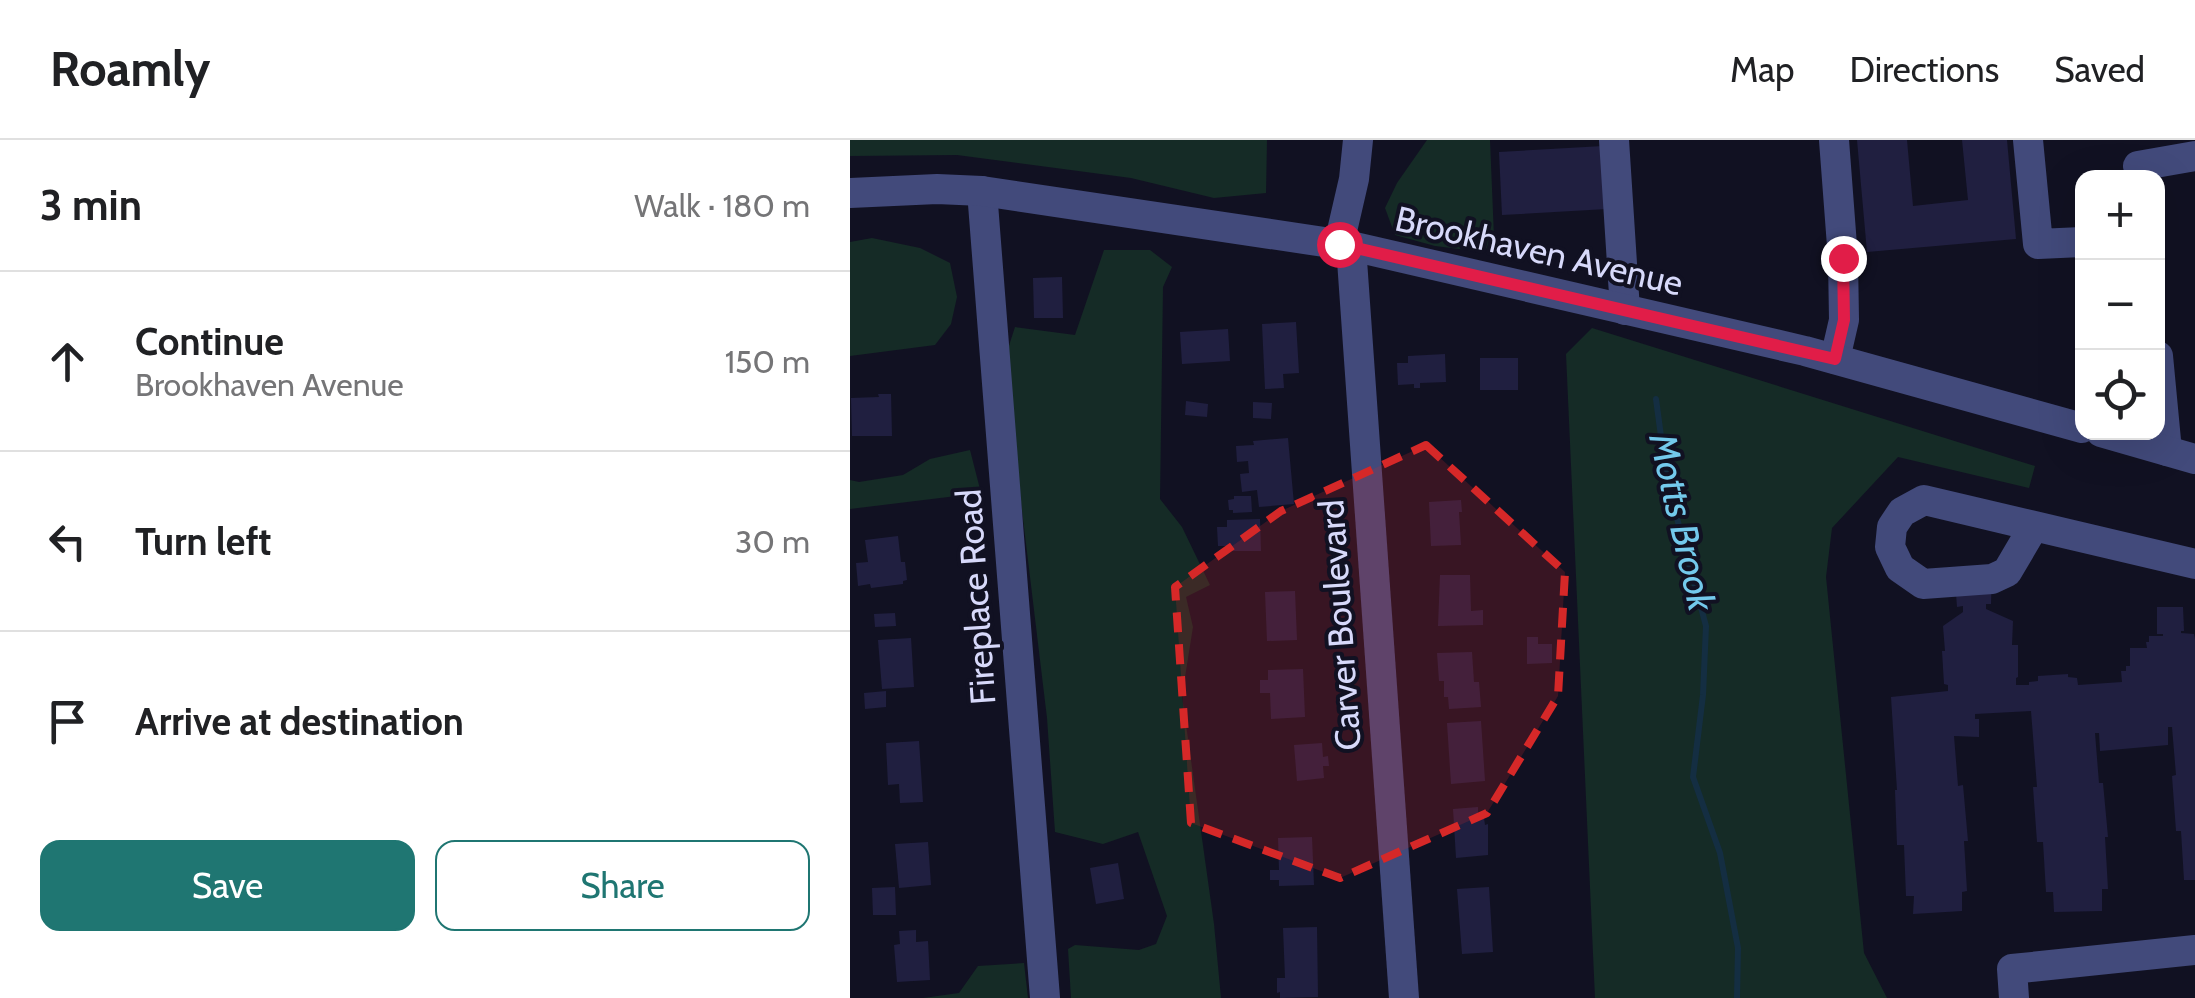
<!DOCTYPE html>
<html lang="en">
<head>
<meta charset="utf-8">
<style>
  :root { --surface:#fff; --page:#f6f6f6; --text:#202124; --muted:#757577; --line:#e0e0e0; --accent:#1f7672 }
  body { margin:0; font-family:Cabin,sans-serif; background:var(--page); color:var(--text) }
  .controls { position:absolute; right:30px; top:30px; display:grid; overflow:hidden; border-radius:20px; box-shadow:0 10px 40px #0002 }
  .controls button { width:90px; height:90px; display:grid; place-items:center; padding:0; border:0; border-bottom:2px solid var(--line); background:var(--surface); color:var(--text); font:50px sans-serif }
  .stop { position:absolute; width:30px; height:30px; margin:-22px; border:8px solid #e11d48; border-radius:50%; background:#fff }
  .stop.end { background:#e11d48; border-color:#fff; box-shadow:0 2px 10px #0008 }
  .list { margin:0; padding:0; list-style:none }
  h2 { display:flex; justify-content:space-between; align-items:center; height:130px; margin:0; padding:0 40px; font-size:42px }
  h2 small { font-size:32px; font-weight:400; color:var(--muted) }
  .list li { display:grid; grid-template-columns:65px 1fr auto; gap:30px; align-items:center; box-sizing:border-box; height:180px; padding:0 40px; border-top:2px solid var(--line) }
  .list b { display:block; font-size:38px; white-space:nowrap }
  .list p { margin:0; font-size:32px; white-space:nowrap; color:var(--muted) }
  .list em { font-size:32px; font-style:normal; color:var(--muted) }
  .actions { display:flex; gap:20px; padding:30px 40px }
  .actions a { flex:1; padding:22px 0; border:2px solid var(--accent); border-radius:20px; text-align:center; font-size:35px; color:var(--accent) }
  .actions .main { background:var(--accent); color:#fff }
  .icon { flex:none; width:55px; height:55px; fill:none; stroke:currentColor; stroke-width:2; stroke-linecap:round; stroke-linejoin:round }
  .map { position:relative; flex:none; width:1345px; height:858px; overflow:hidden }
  header { display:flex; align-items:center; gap:60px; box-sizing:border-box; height:140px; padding:0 50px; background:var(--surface); border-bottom:2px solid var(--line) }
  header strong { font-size:48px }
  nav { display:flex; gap:55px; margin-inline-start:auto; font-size:35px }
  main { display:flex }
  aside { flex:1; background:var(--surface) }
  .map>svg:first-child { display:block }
  .green { fill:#152b26 }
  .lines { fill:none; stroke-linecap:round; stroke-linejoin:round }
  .stream { stroke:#142e42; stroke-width:6 }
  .building { fill:#201f40 }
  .minor { stroke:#424a7b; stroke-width:30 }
  .route { stroke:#e11d48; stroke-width:12 }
  .marked { fill:#d62828; fill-opacity:0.2; stroke:#d62828; stroke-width:8; stroke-dasharray:20 12; stroke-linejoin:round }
  .labels { text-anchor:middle; stroke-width:8; stroke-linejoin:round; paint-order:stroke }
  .street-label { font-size:35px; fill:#d7d9fa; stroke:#112 }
  .water-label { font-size:38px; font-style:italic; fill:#73c9ec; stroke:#112 }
</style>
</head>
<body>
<header>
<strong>Roamly</strong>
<nav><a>Map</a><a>Directions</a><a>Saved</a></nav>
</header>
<main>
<aside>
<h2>3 min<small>Walk · 180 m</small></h2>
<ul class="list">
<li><svg class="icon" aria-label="ahead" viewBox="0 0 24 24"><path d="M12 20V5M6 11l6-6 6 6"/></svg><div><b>Continue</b><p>Brookhaven Avenue</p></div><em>150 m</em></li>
<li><svg class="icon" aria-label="left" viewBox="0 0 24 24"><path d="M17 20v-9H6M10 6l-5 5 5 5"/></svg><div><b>Turn left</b></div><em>30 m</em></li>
<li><svg class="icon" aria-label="arrive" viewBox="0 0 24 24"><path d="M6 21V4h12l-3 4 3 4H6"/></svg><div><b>Arrive at destination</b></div></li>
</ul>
<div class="actions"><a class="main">Save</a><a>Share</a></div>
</aside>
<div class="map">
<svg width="1345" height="858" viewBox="0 0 1345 858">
  <rect width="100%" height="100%" fill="#112"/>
  <!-- green -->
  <g class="green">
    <polygon points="0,0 417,0 416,53 364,58 281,38 107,15 0,16"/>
    <polygon points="577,0 640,0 644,97 634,112 585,106 545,95 535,68 547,43"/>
    <polygon points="22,98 70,108 100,123 107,157 101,184 85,205 0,216 0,102"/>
    <polygon points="254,110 300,110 322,127 313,147 310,359 332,387 360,445 336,457 343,487 332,556 364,784 371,858 221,858 218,809 225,805 289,810 306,804 317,776 288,692 253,704 205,692 197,578 154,221 165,187 225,195"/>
    <polygon points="742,188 1185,326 1179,348 1048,317 982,388 976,437 1014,813 1037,858 745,858 716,214"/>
    <polygon points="120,310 131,353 0,369 0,340 9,342 53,335 80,319"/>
    <polygon points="174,823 178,858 73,858 109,853 128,826"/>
  </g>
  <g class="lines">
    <!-- stream -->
    <polyline class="stream" points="806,259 817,341 856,486 853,555 843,637 870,713 888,808 887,858"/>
  </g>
  <!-- building -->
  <g class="building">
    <polygon points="1007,0 1057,0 1063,66 1118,60 1112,0 1157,0 1166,99 1017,112"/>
    <polygon points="753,6 757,69 652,75 649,12"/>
    <polygon points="212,137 213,178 184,178 183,138"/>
    <polygon points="446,182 449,233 433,234 434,248 415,249 412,184"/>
    <polygon points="378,189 380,221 332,224 330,192"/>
    <polygon points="595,214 596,242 570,243 570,248 564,248 564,244 548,245 547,223 558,223 558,216"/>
    <rect x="630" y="218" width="38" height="32"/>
    <polygon points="28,254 41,254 42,296 2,296 1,258 29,257"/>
    <polygon points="336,261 358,264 357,277 335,275"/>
    <polygon points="403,262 422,263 421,279 403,278"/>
    <polygon points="438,298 444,364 409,367 407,350 392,352 390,334 399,333 398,321 387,322 386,306 404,305 403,301"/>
    <polygon points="384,356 401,356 402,372 383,373 383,370 379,370 378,360 384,359"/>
    <polygon points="611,360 612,372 609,372 611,405 581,406 579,362"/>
    <polygon points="410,379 411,411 380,411 380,406 368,406 367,387 377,387 377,380"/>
    <polygon points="48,396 51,422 55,422 57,440 53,441 53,444 21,448 20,444 8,446 6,423 18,422 15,400"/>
    <polygon points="1142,426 1141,464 1136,464 1136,469 1163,481 1162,505 1168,505 1168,537 1166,538 1166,545 1179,545 1179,542 1188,541 1188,536 1218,534 1218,537 1227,538 1228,545 1272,542 1271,531 1276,531 1276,526 1280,526 1280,508 1297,508 1296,502 1299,502 1299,496 1313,496 1313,494 1307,494 1307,467 1333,467 1334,491 1331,491 1331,493 1344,494 1345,499 1345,740 1334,740 1331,691 1326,691 1322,636 1326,635 1322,587 1318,587 1318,605 1250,611 1249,593 1245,593 1249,643 1253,643 1258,697 1255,697 1258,749 1252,749 1252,771 1204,772 1203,752 1196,752 1193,702 1187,702 1183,647 1187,647 1181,571 1125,574 1125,579 1129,579 1129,597 1104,596 1108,646 1113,645 1118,701 1114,701 1117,751 1112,752 1112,771 1063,774 1064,756 1056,756 1054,705 1047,705 1045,650 1047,650 1041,557 1098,551 1098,545 1094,544 1092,511 1095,511 1093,486 1113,472 1113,466 1107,467 1104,427"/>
    <polygon points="590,435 620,435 621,471 633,470 633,485 588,486"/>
    <polygon points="445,451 447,500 417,501 415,452"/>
    <polygon points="45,473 46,486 25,487 24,474"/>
    <polygon points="677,497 688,497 688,504 702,504 702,523 677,524"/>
    <polygon points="61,498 64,547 32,549 28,500"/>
    <polygon points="622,512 624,542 629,542 631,567 599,569 598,557 594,557 594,541 589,541 587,513"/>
    <polygon points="453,529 455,577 421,579 420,553 410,553 410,540 418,540 418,530"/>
    <polygon points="36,551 36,567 15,569 14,553"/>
    <polygon points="631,581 635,641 601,644 597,583"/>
    <polygon points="69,601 73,662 50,663 49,644 38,645 36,603"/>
    <polygon points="472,603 473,617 478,616 479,626 473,626 474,638 447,641 444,605"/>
    <polygon points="628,667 628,678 634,678 635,685 638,684 638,715 606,718 603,669"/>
    <polygon points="462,697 464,745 429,746 429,740 420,740 420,730 429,730 428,698"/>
    <polygon points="78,702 81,745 49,748 45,704"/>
    <polygon points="268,723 274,759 246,764 240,728"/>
    <polygon points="45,747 46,775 23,775 22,748"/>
    <polygon points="639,747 643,812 612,814 607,749"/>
    <polygon points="467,787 468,857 430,858 430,852 427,853 427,838 435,838 433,788"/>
    <polygon points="66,790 66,802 78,801 80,840 47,842 44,805 50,804 49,791"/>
  </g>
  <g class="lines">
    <!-- minor -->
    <g class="minor">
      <polyline points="764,0 775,170"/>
      <polyline points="984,0 993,119 994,180 985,219"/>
      <polyline points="1178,0 1188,104 1232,102"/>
      <polyline points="1288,26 1345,16"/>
      <polyline points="132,51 195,858"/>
      <polyline points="0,53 87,49 132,51 501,106 955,211 1232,288"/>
      <polyline points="489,104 504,39 508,0"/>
      <polyline points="501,106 554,858"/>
      <polyline points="1308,216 1317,311"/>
      <polyline points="1251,292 1345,319"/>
      <polyline points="1184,386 1157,432 1142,439 1073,444 1050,428 1040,407 1042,387 1052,372 1074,360 1345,424"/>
      <polyline points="1164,858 1162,829 1345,810"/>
    </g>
  </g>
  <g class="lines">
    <!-- route -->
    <polyline class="route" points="489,104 985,219 994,180 993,118"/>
  </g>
  <!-- marked area -->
  <path class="marked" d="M576,305L715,432L708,556L637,673L490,738L341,683L325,447L431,371Z"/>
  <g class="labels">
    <!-- street labels -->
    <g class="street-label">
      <text transform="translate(689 111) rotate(13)" y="12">Brookhaven Avenue</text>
      <text transform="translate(126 457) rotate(-94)" y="12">Fireplace Road</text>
      <text transform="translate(490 485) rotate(-94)" y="12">Carver Boulevard</text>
    </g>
    <!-- water labels -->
    <g class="water-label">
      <text transform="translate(832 382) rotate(77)" y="13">Motts Brook</text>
    </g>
  </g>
</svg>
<div class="controls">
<button>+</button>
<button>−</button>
<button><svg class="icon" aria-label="locate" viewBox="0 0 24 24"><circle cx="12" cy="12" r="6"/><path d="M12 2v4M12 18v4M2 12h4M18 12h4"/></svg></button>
</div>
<div class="stop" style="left:489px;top:104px"></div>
<div class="stop end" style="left:993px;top:118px"></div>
</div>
</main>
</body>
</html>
